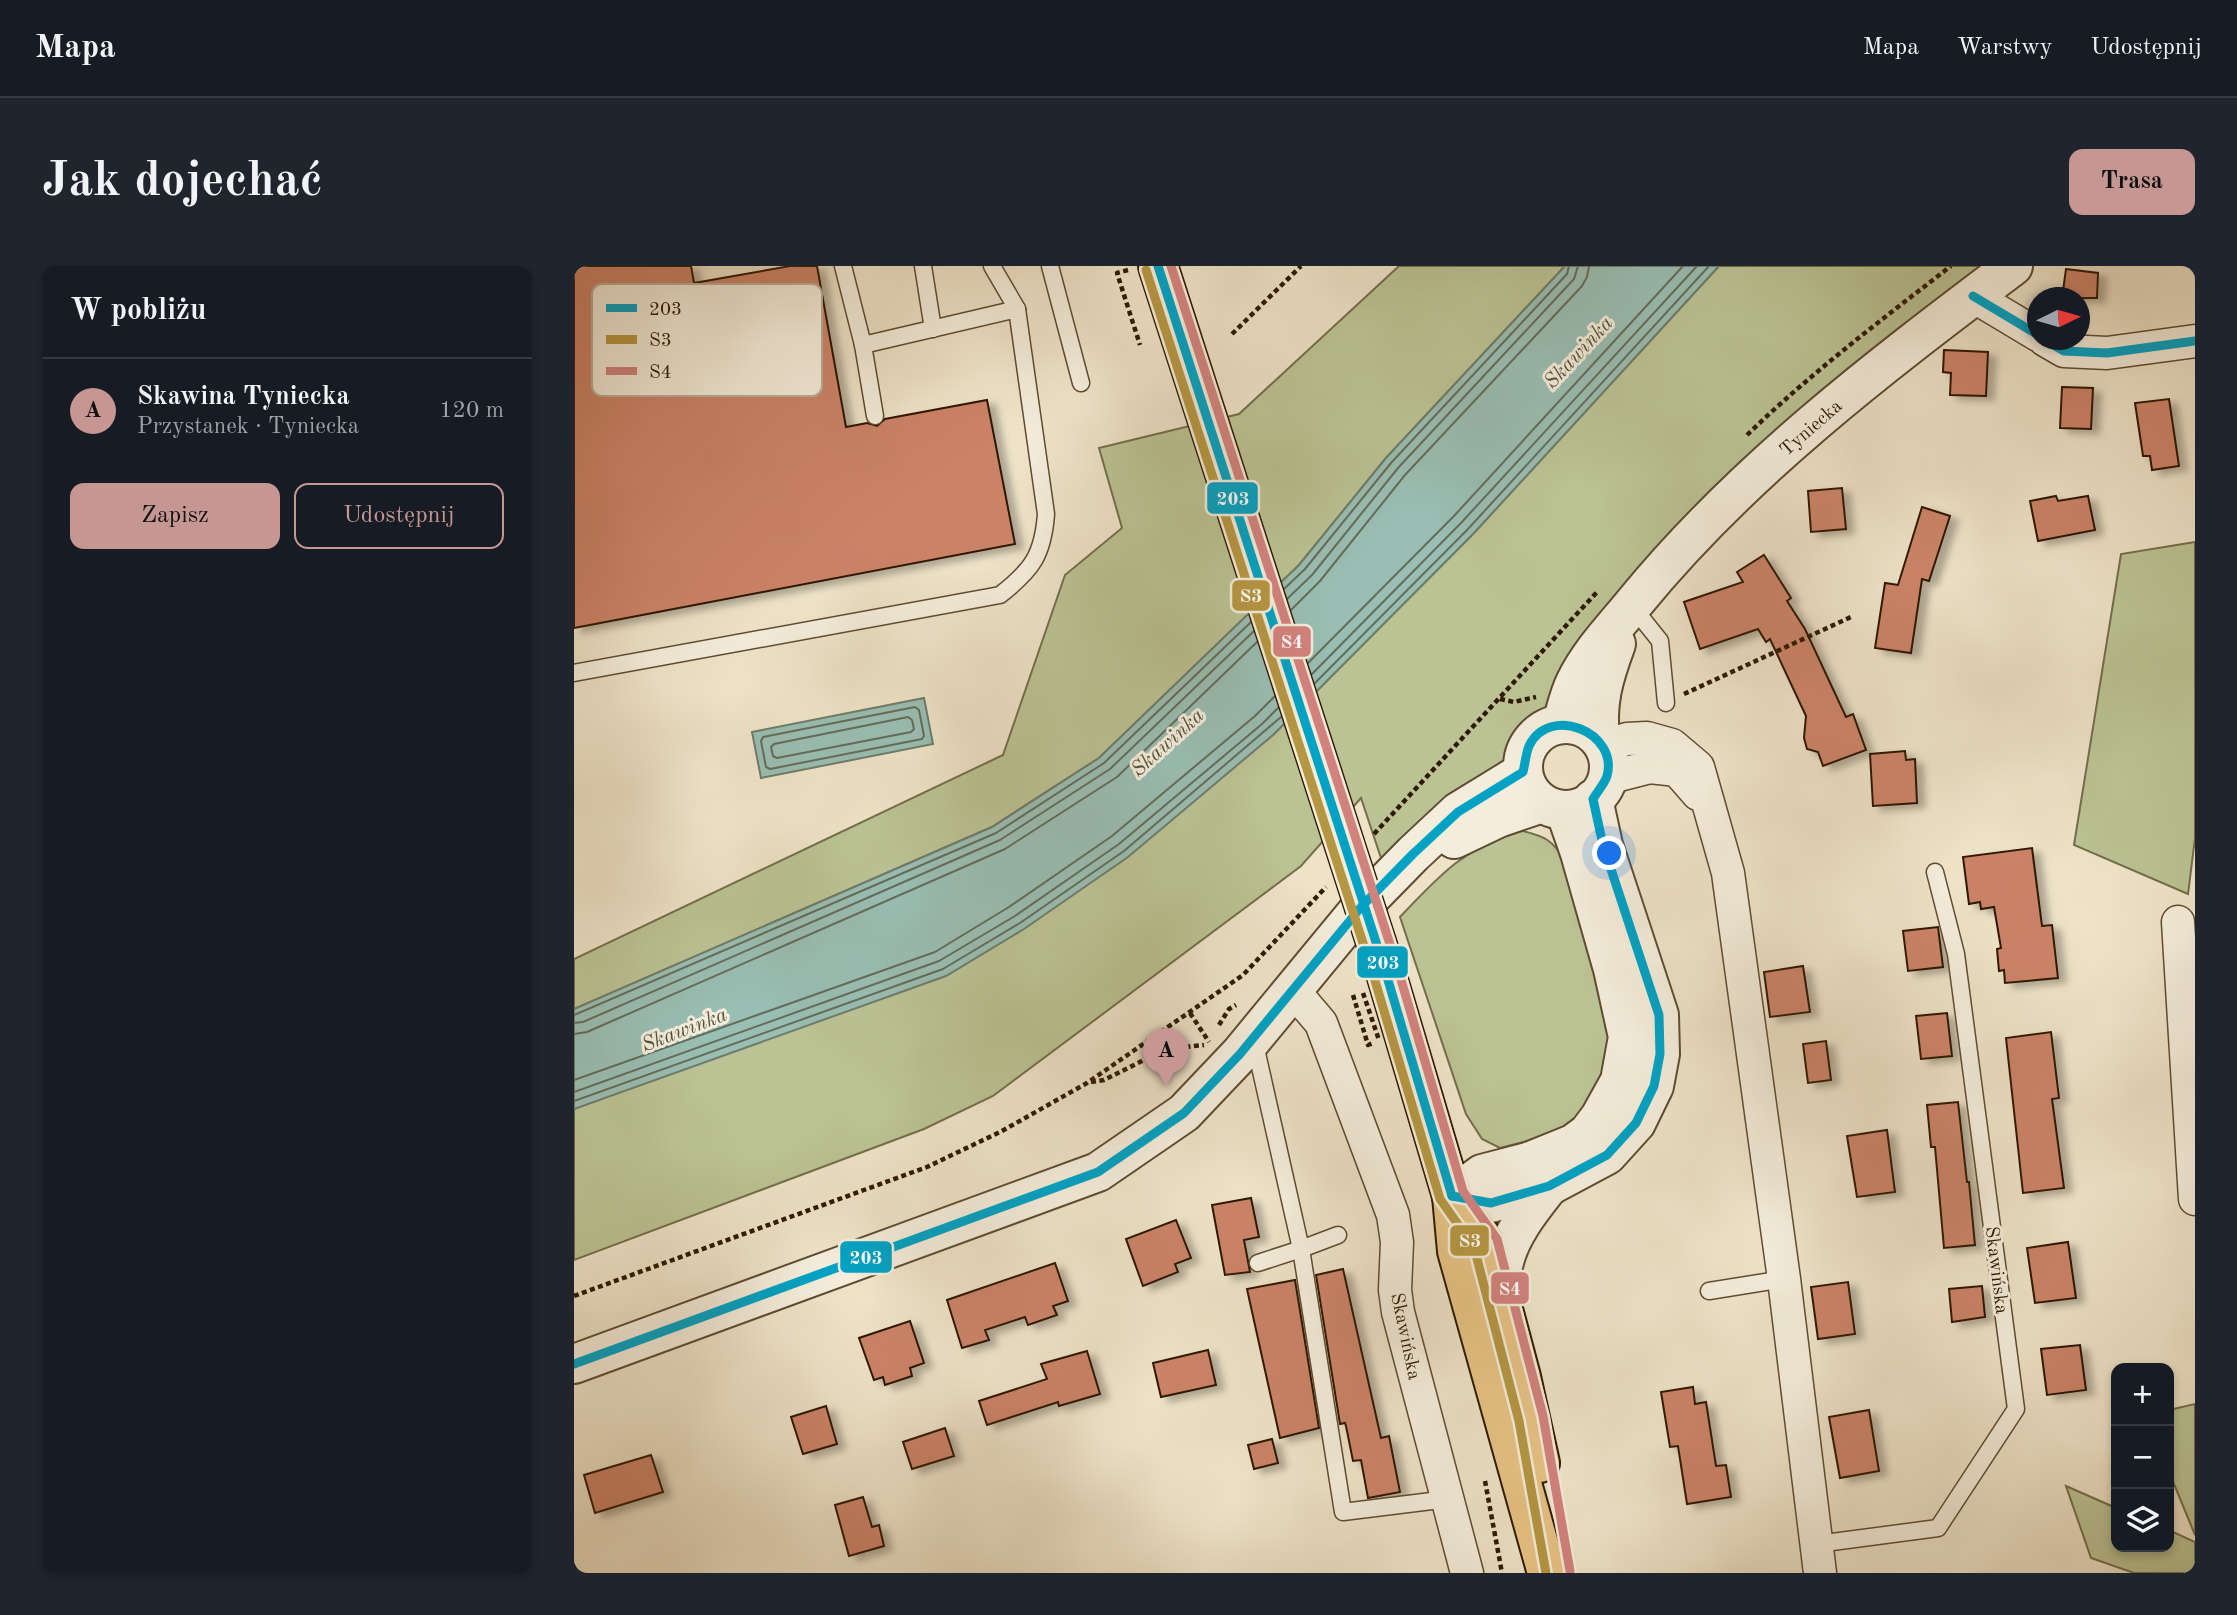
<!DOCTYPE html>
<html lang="pl">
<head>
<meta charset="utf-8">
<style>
  :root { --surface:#171b24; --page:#20242c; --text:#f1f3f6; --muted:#9ea1a6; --line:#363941; --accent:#c59692 }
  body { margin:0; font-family:"Old Standard TT",serif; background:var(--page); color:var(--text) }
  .controls { position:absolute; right:21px; bottom:21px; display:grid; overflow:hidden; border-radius:14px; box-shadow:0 4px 10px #0003 }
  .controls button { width:63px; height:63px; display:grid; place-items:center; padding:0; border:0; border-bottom:2px solid var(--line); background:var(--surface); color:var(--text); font:35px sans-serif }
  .compass { position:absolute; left:1453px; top:21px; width:63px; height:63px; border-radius:50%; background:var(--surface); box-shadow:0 4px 10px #0003; rotate:85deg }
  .you { position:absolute; left:1036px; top:588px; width:24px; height:24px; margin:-18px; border:5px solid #fff; border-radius:50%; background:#1a73e8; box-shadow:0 0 0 10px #1a73e833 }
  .badge { display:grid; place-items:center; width:46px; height:46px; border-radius:50%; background:var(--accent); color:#111; font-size:23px; font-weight:700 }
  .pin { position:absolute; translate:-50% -58px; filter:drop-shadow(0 2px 4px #0008) }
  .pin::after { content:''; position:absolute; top:37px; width:24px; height:21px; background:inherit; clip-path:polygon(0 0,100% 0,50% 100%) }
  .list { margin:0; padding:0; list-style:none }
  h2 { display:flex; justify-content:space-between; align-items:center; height:91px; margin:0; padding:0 28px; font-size:30px }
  h2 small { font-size:23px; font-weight:400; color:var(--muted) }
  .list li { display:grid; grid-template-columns:46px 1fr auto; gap:21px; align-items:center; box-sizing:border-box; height:105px; padding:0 28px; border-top:2px solid var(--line) }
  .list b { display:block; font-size:26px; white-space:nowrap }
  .list p { margin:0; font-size:23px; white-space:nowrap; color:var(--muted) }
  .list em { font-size:23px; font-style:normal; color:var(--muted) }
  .actions { display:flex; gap:14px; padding:21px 28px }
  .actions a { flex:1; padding:16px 0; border:2px solid var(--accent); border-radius:14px; text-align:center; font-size:24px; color:var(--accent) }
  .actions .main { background:var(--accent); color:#111 }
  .icon { flex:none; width:38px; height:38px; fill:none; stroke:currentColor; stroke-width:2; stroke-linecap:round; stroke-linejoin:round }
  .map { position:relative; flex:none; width:1621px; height:1307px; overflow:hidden; border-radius:14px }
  header { display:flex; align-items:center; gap:42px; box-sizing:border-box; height:98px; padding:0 35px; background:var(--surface); border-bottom:2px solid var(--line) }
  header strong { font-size:33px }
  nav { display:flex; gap:38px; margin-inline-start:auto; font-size:24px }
  .intro { display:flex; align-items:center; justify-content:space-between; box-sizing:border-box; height:168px; padding:0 42px }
  h1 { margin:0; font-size:49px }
  .button { padding:18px 32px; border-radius:14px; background:var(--accent); color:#111; font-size:24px; font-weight:700 }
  main { display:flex; gap:42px; padding:0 42px }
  aside { flex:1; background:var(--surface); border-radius:14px; box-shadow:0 4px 10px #0003 }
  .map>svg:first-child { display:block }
  .green { fill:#bbc394; stroke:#746e4a; stroke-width:2 }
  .water { fill:#99beb3; stroke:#6e7c6b; stroke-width:2 }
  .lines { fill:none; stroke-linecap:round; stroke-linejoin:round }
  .shore { stroke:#646c5a; stroke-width:2 }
  .building { fill:#cb8368; stroke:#2e1900; stroke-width:2; filter:url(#shadow) }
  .service-casing { stroke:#5e4c32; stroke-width:19 }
  .minor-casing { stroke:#5e4c32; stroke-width:35 }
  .tertiary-casing { stroke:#5e4c32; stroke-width:42 }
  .primary-casing { stroke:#2e1900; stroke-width:42 }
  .path { stroke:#2e1900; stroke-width:4.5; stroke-dasharray:5 3.5; stroke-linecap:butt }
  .service { stroke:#f4eddb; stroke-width:16 }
  .minor { stroke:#f4eddb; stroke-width:32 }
  .tertiary { stroke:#f4eddb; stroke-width:38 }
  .primary { stroke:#e7c284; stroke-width:38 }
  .primary-bridge-casing { stroke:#2e1900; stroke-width:42; stroke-linecap:butt }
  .path-bridge { stroke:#2e1900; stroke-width:4.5; stroke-dasharray:5 3.5; stroke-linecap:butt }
  .primary-bridge { stroke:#e7c284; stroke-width:38 }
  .bus-1-casing { stroke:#f4eddb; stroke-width:14 }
  .bus-2-casing { stroke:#f4eddb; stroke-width:14 }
  .bus-3-casing { stroke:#f4eddb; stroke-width:14 }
  .bus-1 { stroke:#02a2c4; stroke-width:9 }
  .bus-2 { stroke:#b59642; stroke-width:9 }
  .bus-3 { stroke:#d2827d; stroke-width:9 }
  .labels { text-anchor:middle; stroke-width:6; stroke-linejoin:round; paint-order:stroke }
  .street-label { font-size:19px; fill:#2e1900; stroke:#f4eddb }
  .water-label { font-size:21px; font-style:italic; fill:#53533f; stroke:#f4eddb }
  .key { fill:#f4eddb; stroke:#b9ad99; stroke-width:2 }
  .key-label { font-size:19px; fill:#2e1900 }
  .line-badge { stroke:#f4eddb; stroke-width:2.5 }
  .badge-label { font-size:19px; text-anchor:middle; font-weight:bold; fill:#fff }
</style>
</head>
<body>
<header>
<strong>Mapa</strong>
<nav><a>Mapa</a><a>Warstwy</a><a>Udostępnij</a></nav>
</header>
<div class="intro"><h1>Jak dojechać</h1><a class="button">Trasa</a></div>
<main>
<aside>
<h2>W pobliżu<small></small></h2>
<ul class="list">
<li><span class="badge">A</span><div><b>Skawina Tyniecka</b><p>Przystanek · Tyniecka</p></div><em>120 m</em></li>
</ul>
<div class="actions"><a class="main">Zapisz</a><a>Udostępnij</a></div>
</aside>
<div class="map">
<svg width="1621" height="1307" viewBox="0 0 1621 1307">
  <defs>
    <filter id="shadow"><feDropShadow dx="8" dy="4.5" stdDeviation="3.5" flood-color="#0004"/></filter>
  </defs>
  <rect width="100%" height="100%" fill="#eee3c8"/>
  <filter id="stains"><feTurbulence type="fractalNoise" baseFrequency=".00286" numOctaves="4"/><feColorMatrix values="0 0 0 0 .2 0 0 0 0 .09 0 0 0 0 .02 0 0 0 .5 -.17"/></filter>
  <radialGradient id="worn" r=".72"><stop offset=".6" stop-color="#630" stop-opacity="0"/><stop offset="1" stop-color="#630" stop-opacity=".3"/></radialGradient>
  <!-- green -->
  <g class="green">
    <polygon points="825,0 991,0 812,192 725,299 525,492 418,561 0,743 0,693 429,489 491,309 548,262 525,182 665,148"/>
    <polygon points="1145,0 1418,0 1315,77 974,446 947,468 935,493 808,595 787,532 727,600 419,830 350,863 0,994 0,843 77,814 699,469 899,268"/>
    <polygon points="1621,276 1621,572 1614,628 1500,579 1547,288"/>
    <path d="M945,564C970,570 979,573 992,597L1038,766L1026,819L1010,845L980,868L926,882L908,873L892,848L826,651C867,608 887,585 945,564Z"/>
    <polygon points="1621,1138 1621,1269 1595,1206 1595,1144"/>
    <polygon points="1492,1220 1542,1242 1542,1281 1595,1281 1595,1264 1621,1276 1621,1307 1560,1307 1517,1292"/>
  </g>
  <!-- water -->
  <g class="water">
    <polygon points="991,0 1145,0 899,268 699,469 554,591 450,663 372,710 0,843 0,743 418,561 525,492 725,299 812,192"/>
    <polygon points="350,432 359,478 187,512 178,466"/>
  </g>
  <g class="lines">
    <!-- shore -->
    <g class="shore">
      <polyline points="710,323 731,303 817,197 993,8 995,0"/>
      <polyline points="713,333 738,309 824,202 1000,13 1004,0"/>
      <polyline points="717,344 746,315 831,209 1008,20 1013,11 1015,0"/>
      <polyline points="734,397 880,250 1109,0"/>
      <polyline points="738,408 887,257 1123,0"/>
      <polyline points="741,417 894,263 1135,0"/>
      <polygon points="341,441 345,444 350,470 348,473 196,503 192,501 187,475 189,471"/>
      <polygon points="334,451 338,454 340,463 337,466 203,492 199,490 197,481 200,478"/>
      <polyline points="0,749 422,567 530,497 677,356"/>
      <polyline points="0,757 9,756 426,574 536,503 680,365"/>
      <polyline points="0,768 13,766 431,583 543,511 683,376"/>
      <polyline points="0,814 361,686 435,641 538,570 681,450 701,430"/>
      <polyline points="0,826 365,695 441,650 545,578 688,458 704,442"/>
      <polyline points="0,835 369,703 446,657 550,585 707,451"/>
    </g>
  </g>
  <!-- building -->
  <g class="building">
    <polygon points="0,0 117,0 120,17 216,0 243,0 272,161 293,157 303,160 311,153 413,134 441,278 0,362"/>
    <polygon points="1492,3 1524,7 1523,32 1488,32"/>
    <polygon points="1370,84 1414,86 1412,130 1376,129 1377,107 1369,106"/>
    <polygon points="1488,121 1519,122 1517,163 1486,162"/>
    <polygon points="1595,133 1605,200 1578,204 1576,190 1569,190 1561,137"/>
    <polygon points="1268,222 1272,263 1237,266 1234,225"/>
    <polygon points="1482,230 1484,235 1514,230 1521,264 1464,275 1456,235"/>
    <polygon points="1348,241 1376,250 1355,315 1348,313 1337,387 1301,382 1311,317 1324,319"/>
    <polygon points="1190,289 1217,332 1213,335 1231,363 1272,451 1279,448 1292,484 1249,500 1244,486 1233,483 1230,472 1232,450 1196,373 1192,376 1184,363 1126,383 1110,336 1169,316 1163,306"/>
    <polygon points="1331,485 1332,494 1341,493 1343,537 1299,540 1296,488"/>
    <polygon points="1458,582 1468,660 1478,659 1484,712 1431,717 1430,704 1425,705 1423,683 1427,682 1420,641 1407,643 1406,636 1395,638 1389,591"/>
    <polygon points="1364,661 1369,701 1334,705 1329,665"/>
    <polygon points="1229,700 1236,746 1196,751 1190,706"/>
    <polygon points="1373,747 1378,790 1347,793 1342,750"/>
    <polygon points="1477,766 1485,832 1478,833 1490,922 1449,927 1432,772"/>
    <polygon points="1252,775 1257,814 1234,817 1229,778"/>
    <polygon points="1384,836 1393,916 1395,916 1401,979 1370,982 1361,881 1357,881 1353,839"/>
    <polygon points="1313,864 1321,926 1283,931 1273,870"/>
    <polygon points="677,932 685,971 670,974 676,1006 651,1009 638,939"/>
    <polygon points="602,954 617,992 601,998 604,1006 569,1020 552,973"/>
    <polygon points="1494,976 1502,1032 1461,1037 1453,982"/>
    <polygon points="481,997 494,1035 479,1040 483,1049 454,1059 451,1051 411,1064 415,1074 388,1082 373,1034"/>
    <polygon points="769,1003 807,1172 815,1170 826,1226 794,1232 787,1194 779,1195 772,1160 771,1157 766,1158 742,1009"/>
    <polygon points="721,1014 745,1162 706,1172 673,1023"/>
    <polygon points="1274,1016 1281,1068 1244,1073 1237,1021"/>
    <polygon points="1408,1020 1411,1051 1378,1056 1375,1023"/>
    <polygon points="336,1055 350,1097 336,1102 338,1110 311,1119 309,1111 300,1114 285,1072"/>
    <polygon points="1506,1079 1512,1124 1473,1129 1467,1083"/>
    <polygon points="634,1084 642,1119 587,1131 579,1097"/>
    <polygon points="513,1085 526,1128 485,1140 484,1136 413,1159 405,1135 473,1113 467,1098"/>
    <polygon points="1119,1121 1121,1138 1132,1136 1142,1200 1152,1199 1157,1231 1113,1238 1104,1180 1096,1181 1087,1126"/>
    <polygon points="252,1140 263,1178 229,1188 217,1151"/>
    <polygon points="1295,1144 1305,1205 1266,1212 1255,1151"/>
    <polygon points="371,1162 380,1190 338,1203 329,1176"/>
    <polygon points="698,1173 704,1197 680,1203 674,1179"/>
    <polygon points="77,1189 89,1226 21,1247 10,1209"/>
    <polygon points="289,1231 298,1261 305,1259 310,1280 275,1290 261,1239"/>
  </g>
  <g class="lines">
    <!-- service casing -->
    <g class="service-casing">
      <g id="service">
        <polyline points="349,0 359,63"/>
        <polyline points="418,0 443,43"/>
        <polyline points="476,0 507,117"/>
        <polyline points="289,79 301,150"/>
        <polyline points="1058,340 1086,375 1092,437"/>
        <path d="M0,407L426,329C458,304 469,289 472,248L443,43L289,79L269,0"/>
        <polyline points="680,774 727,983 764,969"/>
        <polyline points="684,997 727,983 769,1246 874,1233"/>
        <polyline points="1135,1025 1210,1013"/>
        <polyline points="1243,1278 1364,1262 1442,1143 1382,688 1361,606"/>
      </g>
    </g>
    <!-- minor casing -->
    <g class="minor-casing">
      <g id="minor">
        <polyline points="1399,30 1464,69"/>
        <polyline points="1471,74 1490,85 1533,87 1621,75"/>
        <polyline points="1030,480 1053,473 1073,472 1098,479 1124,501 1154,607 1210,1013 1246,1307"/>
        <polyline points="1033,512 1076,501 1103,504 1124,528"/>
        <polyline points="1604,656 1621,933"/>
        <polyline points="719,724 747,757 819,949 823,976 821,1024 824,1046 893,1307"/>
      </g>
    </g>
    <!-- tertiary casing -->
    <g class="tertiary-casing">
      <g id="tertiary">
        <path d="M988,457C992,444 995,429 1001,417C1016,386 1040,362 1061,336C1168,205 1305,101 1439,0"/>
        <circle cx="992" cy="501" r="43"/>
        <path d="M1026,474C1022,437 1029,413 1042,378"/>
        <polyline points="880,573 924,552 968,537"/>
        <polyline points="878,930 917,937 975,920 1033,889 1062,857 1080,820 1086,788 1085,749 1029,579 1019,533"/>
        <polyline points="878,930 908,908 954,896 999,878 1014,867 1026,851 1046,815 1054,771 1039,703 1006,587 991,544"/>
        <path d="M925,1028C927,1018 927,1006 930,996C937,967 957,943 975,920"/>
        <polyline points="0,1098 524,906 610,847 666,788 788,640 839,588 884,546 949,506"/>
      </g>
    </g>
    <!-- primary casing -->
    <g class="primary-casing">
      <g id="primary">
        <polyline points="584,0 661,239"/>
        <polyline points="811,704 878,930 883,985 973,1307"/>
        <polyline points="878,930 911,976 947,1111 966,1197"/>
      </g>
    </g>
    <!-- path -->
    <g class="path">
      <polyline points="554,4 543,7 566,79"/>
      <polyline points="658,68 727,0"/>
      <path d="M1173,169C1237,107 1307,54 1377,0"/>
      <polyline points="1110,428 1277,351"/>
      <polyline points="926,433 940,436 962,431"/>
      <polyline points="800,568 1024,325"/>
      <polyline points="779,729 794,779 799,777"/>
      <polyline points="616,747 635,776"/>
      <polyline points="645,759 655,743 662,739"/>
      <polyline points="517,816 530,814 592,783 630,779"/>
      <polyline points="0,1030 353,901 428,865 513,817 669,709 752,621"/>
      <polyline points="911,1215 928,1307"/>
    </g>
    <!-- service -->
    <use href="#service" class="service"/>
    <!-- minor -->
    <use href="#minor" class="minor"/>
    <!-- tertiary -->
    <use href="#tertiary" class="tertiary"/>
    <!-- primary -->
    <use href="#primary" class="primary"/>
    <!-- primary-bridge casing -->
    <g class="primary-bridge-casing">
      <polyline id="primary-bridge" points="661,239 811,704"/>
    </g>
    <!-- path-bridge -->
    <polyline class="path-bridge" points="789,727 805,774"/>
    <!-- primary-bridge -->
    <use href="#primary-bridge" class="primary-bridge"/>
    <!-- bus-1 casing -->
    <g class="bus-1-casing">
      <g id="bus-1">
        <polyline points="584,0 811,704 878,930"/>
        <polyline points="1399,30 1464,69"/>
        <polyline points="1471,74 1490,85 1533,87 1621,75"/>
        <path d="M0,1098L524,906L610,847L666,788L788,640L839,588L884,546L949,506C951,498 952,487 955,480C975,438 1045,466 1033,510C1031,517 1023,526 1019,533L1029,579L1085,749L1086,788L1080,820L1062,857L1033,889L975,920L917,937L878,930"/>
      </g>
    </g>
    <!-- bus-2 casing -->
    <g class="bus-2-casing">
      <polyline id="bus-2" points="572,4 799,708 866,933 900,981 945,1155 972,1307"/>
    </g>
    <!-- bus-3 casing -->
    <g class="bus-3-casing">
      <polyline id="bus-3" points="597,0 823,700 889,925 923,973 969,1150 996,1305"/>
    </g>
    <!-- bus-1 -->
    <use href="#bus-1" class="bus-1"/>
    <!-- bus-2 -->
    <use href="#bus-2" class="bus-2"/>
    <!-- bus-3 -->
    <use href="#bus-3" class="bus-3"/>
  </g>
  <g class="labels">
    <!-- street labels -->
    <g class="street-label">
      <text transform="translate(1236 161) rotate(-41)" y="7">Tyniecka</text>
      <text transform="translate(1424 1004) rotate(83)" y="7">Skawińska</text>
      <text transform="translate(833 1070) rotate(78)" y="7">Skawińska</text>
    </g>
    <!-- water labels -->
    <g class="water-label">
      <text transform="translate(1004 86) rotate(-47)" y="7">Skawinka</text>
      <text transform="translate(593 476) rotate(-42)" y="7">Skawinka</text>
      <text transform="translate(110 763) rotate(-21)" y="7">Skawinka</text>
    </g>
  </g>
  <!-- legend -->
  <rect x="18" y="18" width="230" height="112" rx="10" class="key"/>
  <rect x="32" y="38" width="31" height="8" fill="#02a2c4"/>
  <rect x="32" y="69" width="31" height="9" fill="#b59642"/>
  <rect x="32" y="101" width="31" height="8" fill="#d2827d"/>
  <g class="key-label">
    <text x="75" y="49">203</text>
    <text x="75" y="80">S3</text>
    <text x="75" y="112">S4</text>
  </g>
  <g class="line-badge">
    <rect x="632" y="215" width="53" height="34" rx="7" fill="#02a2c4"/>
    <rect x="657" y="313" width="40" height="33" rx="7" fill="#b59642"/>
    <rect x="698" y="359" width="40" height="33" rx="7" fill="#d2827d"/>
    <rect x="782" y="679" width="53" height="34" rx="7" fill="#02a2c4"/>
    <rect x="875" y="958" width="41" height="33" rx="7" fill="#b59642"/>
    <rect x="265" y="974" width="54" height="34" rx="7" fill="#02a2c4"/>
    <rect x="916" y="1005" width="40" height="34" rx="7" fill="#d2827d"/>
  </g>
  <g class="badge-label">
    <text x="659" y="239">203</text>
    <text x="677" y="336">S3</text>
    <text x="718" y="382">S4</text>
    <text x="809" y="703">203</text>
    <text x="896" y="981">S3</text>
    <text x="292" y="998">203</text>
    <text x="936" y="1029">S4</text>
  </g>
  <rect width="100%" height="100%" filter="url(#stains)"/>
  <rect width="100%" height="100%" fill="url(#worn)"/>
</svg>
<div class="controls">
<button>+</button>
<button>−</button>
<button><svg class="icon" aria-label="layers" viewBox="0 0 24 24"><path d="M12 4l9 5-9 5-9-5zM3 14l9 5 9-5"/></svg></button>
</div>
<svg class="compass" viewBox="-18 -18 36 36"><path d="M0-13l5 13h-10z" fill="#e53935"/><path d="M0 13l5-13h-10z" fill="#9ea1a6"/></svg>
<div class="you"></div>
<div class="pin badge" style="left:592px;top:820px">A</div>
</div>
</main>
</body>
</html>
